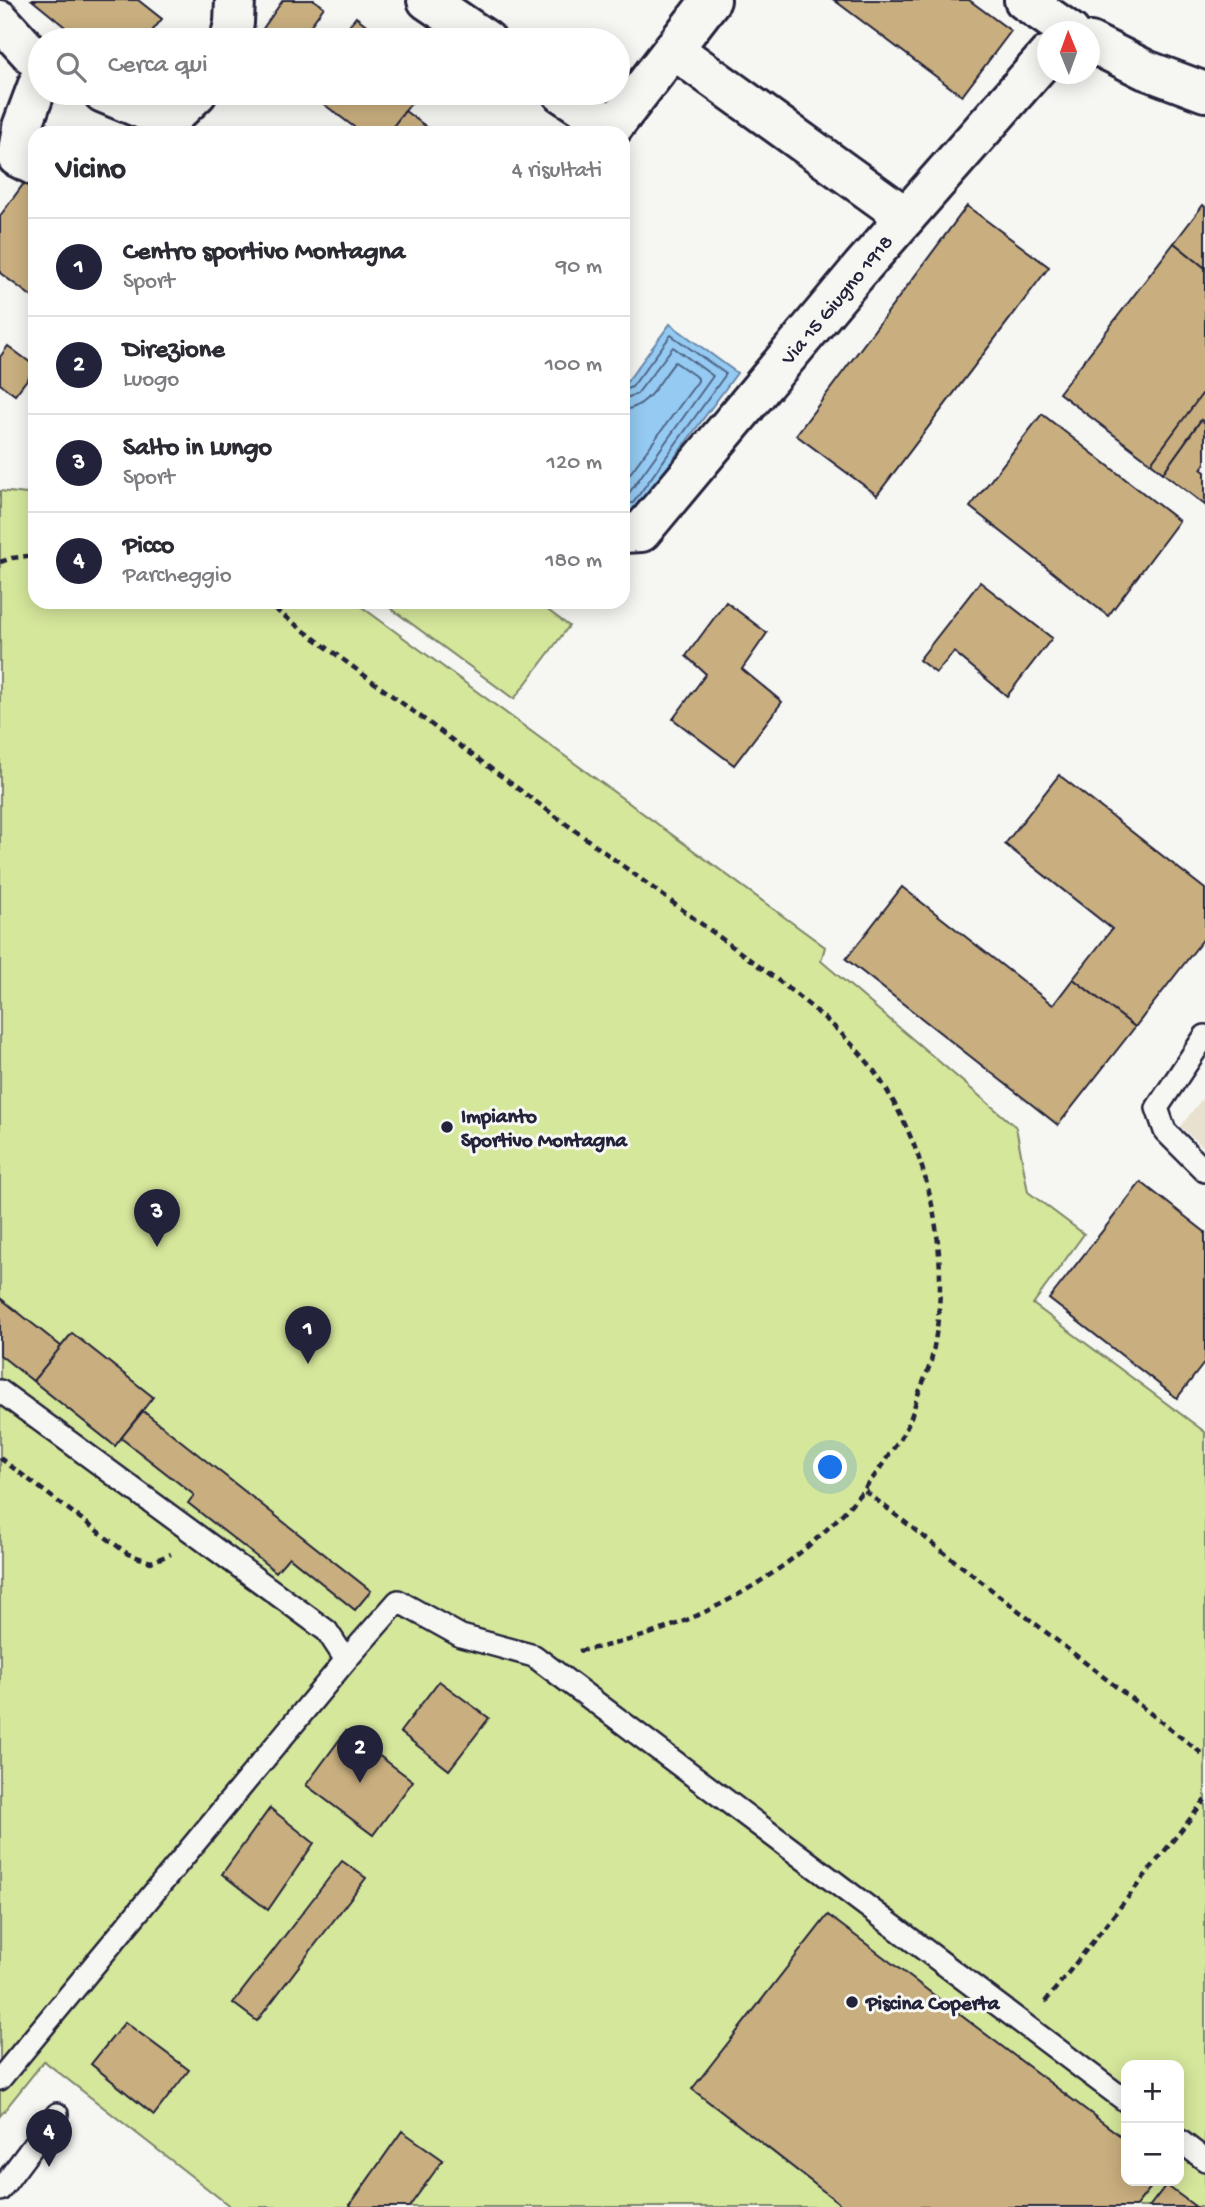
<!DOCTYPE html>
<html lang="it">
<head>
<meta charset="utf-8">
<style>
  :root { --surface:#fff; --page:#f7f7f7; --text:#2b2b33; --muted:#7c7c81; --line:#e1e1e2; --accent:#22223b }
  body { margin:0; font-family:"Gochi Hand",sans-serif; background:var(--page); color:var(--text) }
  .controls { position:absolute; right:21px; bottom:21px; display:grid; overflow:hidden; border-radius:14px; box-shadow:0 4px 18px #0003 }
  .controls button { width:63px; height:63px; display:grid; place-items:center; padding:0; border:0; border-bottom:2px solid var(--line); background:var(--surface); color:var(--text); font:35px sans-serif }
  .compass { position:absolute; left:1037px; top:21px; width:63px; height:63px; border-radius:50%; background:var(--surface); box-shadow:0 4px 18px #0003; rotate:359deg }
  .you { position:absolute; left:831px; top:1468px; width:24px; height:24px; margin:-18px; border:5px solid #fff; border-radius:50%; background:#1a73e8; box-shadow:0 0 0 10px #1a73e833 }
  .badge { display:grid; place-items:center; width:46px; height:46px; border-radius:50%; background:var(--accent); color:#fff; font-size:23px; font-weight:700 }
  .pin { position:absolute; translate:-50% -58px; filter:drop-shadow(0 2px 4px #0008) }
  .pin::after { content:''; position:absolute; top:37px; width:24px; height:21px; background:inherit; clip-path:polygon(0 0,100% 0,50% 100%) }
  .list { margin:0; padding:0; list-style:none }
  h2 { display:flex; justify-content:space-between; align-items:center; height:91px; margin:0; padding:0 28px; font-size:30px }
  h2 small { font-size:23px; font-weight:400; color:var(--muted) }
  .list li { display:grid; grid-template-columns:46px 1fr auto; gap:21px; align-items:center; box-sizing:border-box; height:98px; padding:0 28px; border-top:2px solid var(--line) }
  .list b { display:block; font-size:26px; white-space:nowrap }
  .list p { margin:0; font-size:23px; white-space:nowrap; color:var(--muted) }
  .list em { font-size:23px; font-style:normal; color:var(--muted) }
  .icon { flex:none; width:38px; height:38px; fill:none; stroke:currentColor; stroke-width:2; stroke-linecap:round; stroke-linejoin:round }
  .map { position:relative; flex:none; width:1205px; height:2207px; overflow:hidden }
  .search { position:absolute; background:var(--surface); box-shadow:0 4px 18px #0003; left:28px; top:28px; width:602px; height:77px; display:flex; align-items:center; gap:18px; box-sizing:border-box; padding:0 24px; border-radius:38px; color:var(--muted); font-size:26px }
  .panel { position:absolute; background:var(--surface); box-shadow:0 4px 18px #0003; left:28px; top:126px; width:602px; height:483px; border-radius:21px }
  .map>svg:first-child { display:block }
  .built { fill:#e8e1d0 }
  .green { fill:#d5e79b; stroke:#7c846b; stroke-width:2; fill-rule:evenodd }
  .water { fill:#95caf3; stroke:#6787a9; stroke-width:2 }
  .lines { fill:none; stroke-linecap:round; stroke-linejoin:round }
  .shore { stroke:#506585; stroke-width:2 }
  .building { fill:#c9af7f; stroke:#22223b; stroke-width:2 }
  .lane-casing { stroke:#22223b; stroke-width:26 }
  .street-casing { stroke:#22223b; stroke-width:44 }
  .path { stroke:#22223b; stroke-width:4.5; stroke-dasharray:7 5; stroke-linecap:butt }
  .lane { stroke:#f6f6f2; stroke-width:21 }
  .street { stroke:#f6f6f2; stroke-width:38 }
  .poi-dot { fill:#22223b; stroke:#f6f6f2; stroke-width:2.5 }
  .labels { text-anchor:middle; stroke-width:6; stroke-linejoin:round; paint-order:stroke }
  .street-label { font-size:21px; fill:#22223b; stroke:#f6f6f2 }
  .poi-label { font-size:21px; font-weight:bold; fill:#22223b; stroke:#f6f6f2; text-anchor:start }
</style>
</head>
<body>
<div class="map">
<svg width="1205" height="2207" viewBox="0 0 1205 2207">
  <rect width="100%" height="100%" fill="#f6f6f2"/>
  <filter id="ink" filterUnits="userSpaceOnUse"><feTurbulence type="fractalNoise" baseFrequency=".0143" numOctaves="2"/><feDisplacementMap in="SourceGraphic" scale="14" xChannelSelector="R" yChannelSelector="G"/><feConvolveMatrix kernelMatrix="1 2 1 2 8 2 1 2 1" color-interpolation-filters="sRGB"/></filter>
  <g filter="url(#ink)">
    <!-- built -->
    <polygon class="built" points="1205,1095 1205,1148 1180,1127"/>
    <!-- green -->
    <g class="green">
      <path d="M0,491L35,495V602H355L825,947L821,961L1016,1127L1028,1192L1084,1234L1033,1304L1205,1432V2207H231L44,2061L0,2116ZM1126,2065H1179V2181H1126Z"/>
      <polygon points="393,602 537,602 569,626 514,699 389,607"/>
    </g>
    <!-- water -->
    <polygon class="water" points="670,324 737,373 632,515 623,508 623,387"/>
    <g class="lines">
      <!-- shore -->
      <g class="shore">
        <polyline points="623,390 632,387 671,335 726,374 633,503 623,503"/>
        <polyline points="623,399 637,394 673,347 713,376 629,493 623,494"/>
        <path d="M623,410C649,408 660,379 675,362L698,378V381L623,483"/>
      </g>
    </g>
    <!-- building -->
    <g class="building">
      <polygon points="32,0 138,0 162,19 145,40 81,40"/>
      <polygon points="283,0 314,0 324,7 300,40 255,40"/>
      <polygon points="834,0 969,0 1011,31 962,96"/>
      <polygon points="356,17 386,40 338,40"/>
      <polygon points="309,93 419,93 388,133 362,133"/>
      <polygon points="405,111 435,133 388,133"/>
      <polygon points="30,175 35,179 35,299 0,273 0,216"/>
      <polygon points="1203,205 1205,207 1205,268 1174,243"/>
      <polygon points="967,206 1049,267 877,495 796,435"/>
      <polygon points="1174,243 1205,268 1205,391 1151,463 1059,393"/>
      <polygon points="8,346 35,366 35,369 15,395 0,384 0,357"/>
      <polygon points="1202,394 1205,396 1205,423 1201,420 1163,473 1151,463"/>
      <polygon points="1042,414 1179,521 1108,616 970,507"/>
      <polygon points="1201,420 1205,423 1205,463 1201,469 1205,472 1205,505 1163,473"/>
      <polygon points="980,582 1052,638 1007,696 954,652 936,673 919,660"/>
      <polygon points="726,602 767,633 742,669 782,702 734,765 673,719 706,674 686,656"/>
      <polygon points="1059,775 1205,889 1205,937 1135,1027 1073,979 1112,929 1005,844"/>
      <polygon points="902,887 1053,1005 1073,979 1135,1027 1058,1125 846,959"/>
      <polygon points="1141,1182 1205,1232 1205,1362 1177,1398 1049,1299"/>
      <polygon points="0,1298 62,1347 33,1381 0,1355"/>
      <polygon points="72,1333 153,1397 115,1446 33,1381"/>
      <polygon points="143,1411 371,1591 355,1610 289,1557 276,1572 188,1503 194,1495 121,1438"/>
      <polygon points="439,1681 489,1718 449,1770 400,1732"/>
      <polygon points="346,1731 413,1781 373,1835 306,1785"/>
      <polygon points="270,1808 314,1843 268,1910 222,1874"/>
      <polygon points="342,1861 366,1878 257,2021 233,2003"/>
      <polygon points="828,1915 1126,2140 1126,2181 1156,2181 1135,2207 844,2207 692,2089"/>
      <polygon points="125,2022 189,2070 154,2115 91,2064"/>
      <polygon points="402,2131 443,2160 409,2207 352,2207 350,2205"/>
      <polygon points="1166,2185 1196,2207 1149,2207"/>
    </g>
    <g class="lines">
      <!-- lane casing -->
      <g class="lane-casing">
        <g id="lane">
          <polyline points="1205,1036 1157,1108 1165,1131 1205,1171"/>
          <polyline points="0,1391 327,1631 346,1660 0,2079"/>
          <polyline points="346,1660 398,1601 461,1636 534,1656 1126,2101"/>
          <polyline points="1179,2140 1205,2160"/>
          <polyline points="0,2190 57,2114"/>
        </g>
      </g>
      <!-- street casing -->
      <g class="street-casing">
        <g id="street">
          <polyline points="427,0 486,40"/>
          <polyline points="1024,0 1070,32"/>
          <polyline points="0,20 40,64"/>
          <polyline points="230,40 234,23 235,0"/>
          <polyline points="1090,42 1146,70 1205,92"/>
          <polyline points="673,49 906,217"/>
          <polyline points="103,93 169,120"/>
          <polyline points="562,93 613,127 711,0"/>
          <polyline points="155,133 197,93"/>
          <polyline points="35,166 17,157 22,127 40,79"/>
          <polyline points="623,533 641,532 862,267 1048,55"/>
        </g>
      </g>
      <!-- path -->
      <g class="path">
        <polyline points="0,562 12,558 35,555"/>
        <path d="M265,602L775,978C813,1008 855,1040 881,1081C934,1163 953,1265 931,1361C928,1372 922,1384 918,1395C914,1407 911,1420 905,1430C900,1441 891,1451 885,1461C816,1563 699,1632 578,1651"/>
        <polyline points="0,1458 128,1554 151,1562 171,1554"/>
        <polyline points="865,1491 1205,1756"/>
        <polyline points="1045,2002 1205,1800"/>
      </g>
      <!-- lane -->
      <use href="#lane" class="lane"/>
      <!-- street -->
      <use href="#street" class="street"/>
    </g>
  </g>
  <!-- markers -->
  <g class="poi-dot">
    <circle cx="447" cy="1127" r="7"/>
    <circle cx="852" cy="2002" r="7"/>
  </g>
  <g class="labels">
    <!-- street labels -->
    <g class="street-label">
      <text transform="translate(836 299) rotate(-50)" y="7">Via 15 Giugno 1918</text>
    </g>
    <!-- poi labels -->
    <g class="poi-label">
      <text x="461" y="1122">Impianto<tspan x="461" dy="24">Sportivo Montagna</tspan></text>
      <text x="866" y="2009">Piscina Coperta</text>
    </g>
  </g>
</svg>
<div class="controls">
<button>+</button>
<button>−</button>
</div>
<svg class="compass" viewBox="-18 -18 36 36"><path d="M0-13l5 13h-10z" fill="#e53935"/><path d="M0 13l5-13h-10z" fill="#7c7c81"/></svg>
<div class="you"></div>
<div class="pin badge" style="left:308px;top:1364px">1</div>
<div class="pin badge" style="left:360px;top:1783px">2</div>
<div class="pin badge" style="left:157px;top:1247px">3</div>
<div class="pin badge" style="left:49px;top:2167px">4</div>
<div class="search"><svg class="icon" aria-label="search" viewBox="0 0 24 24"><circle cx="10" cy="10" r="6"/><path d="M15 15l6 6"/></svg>Cerca qui</div>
<section class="panel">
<h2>Vicino<small>4 risultati</small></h2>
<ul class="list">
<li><span class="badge">1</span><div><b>Centro sportivo Montagna</b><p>Sport</p></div><em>90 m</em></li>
<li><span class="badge">2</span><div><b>Direzione</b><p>Luogo</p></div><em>100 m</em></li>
<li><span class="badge">3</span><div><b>Salto in Lungo</b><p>Sport</p></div><em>120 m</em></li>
<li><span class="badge">4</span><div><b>Picco</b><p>Parcheggio</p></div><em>180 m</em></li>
</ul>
</section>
</div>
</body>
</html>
